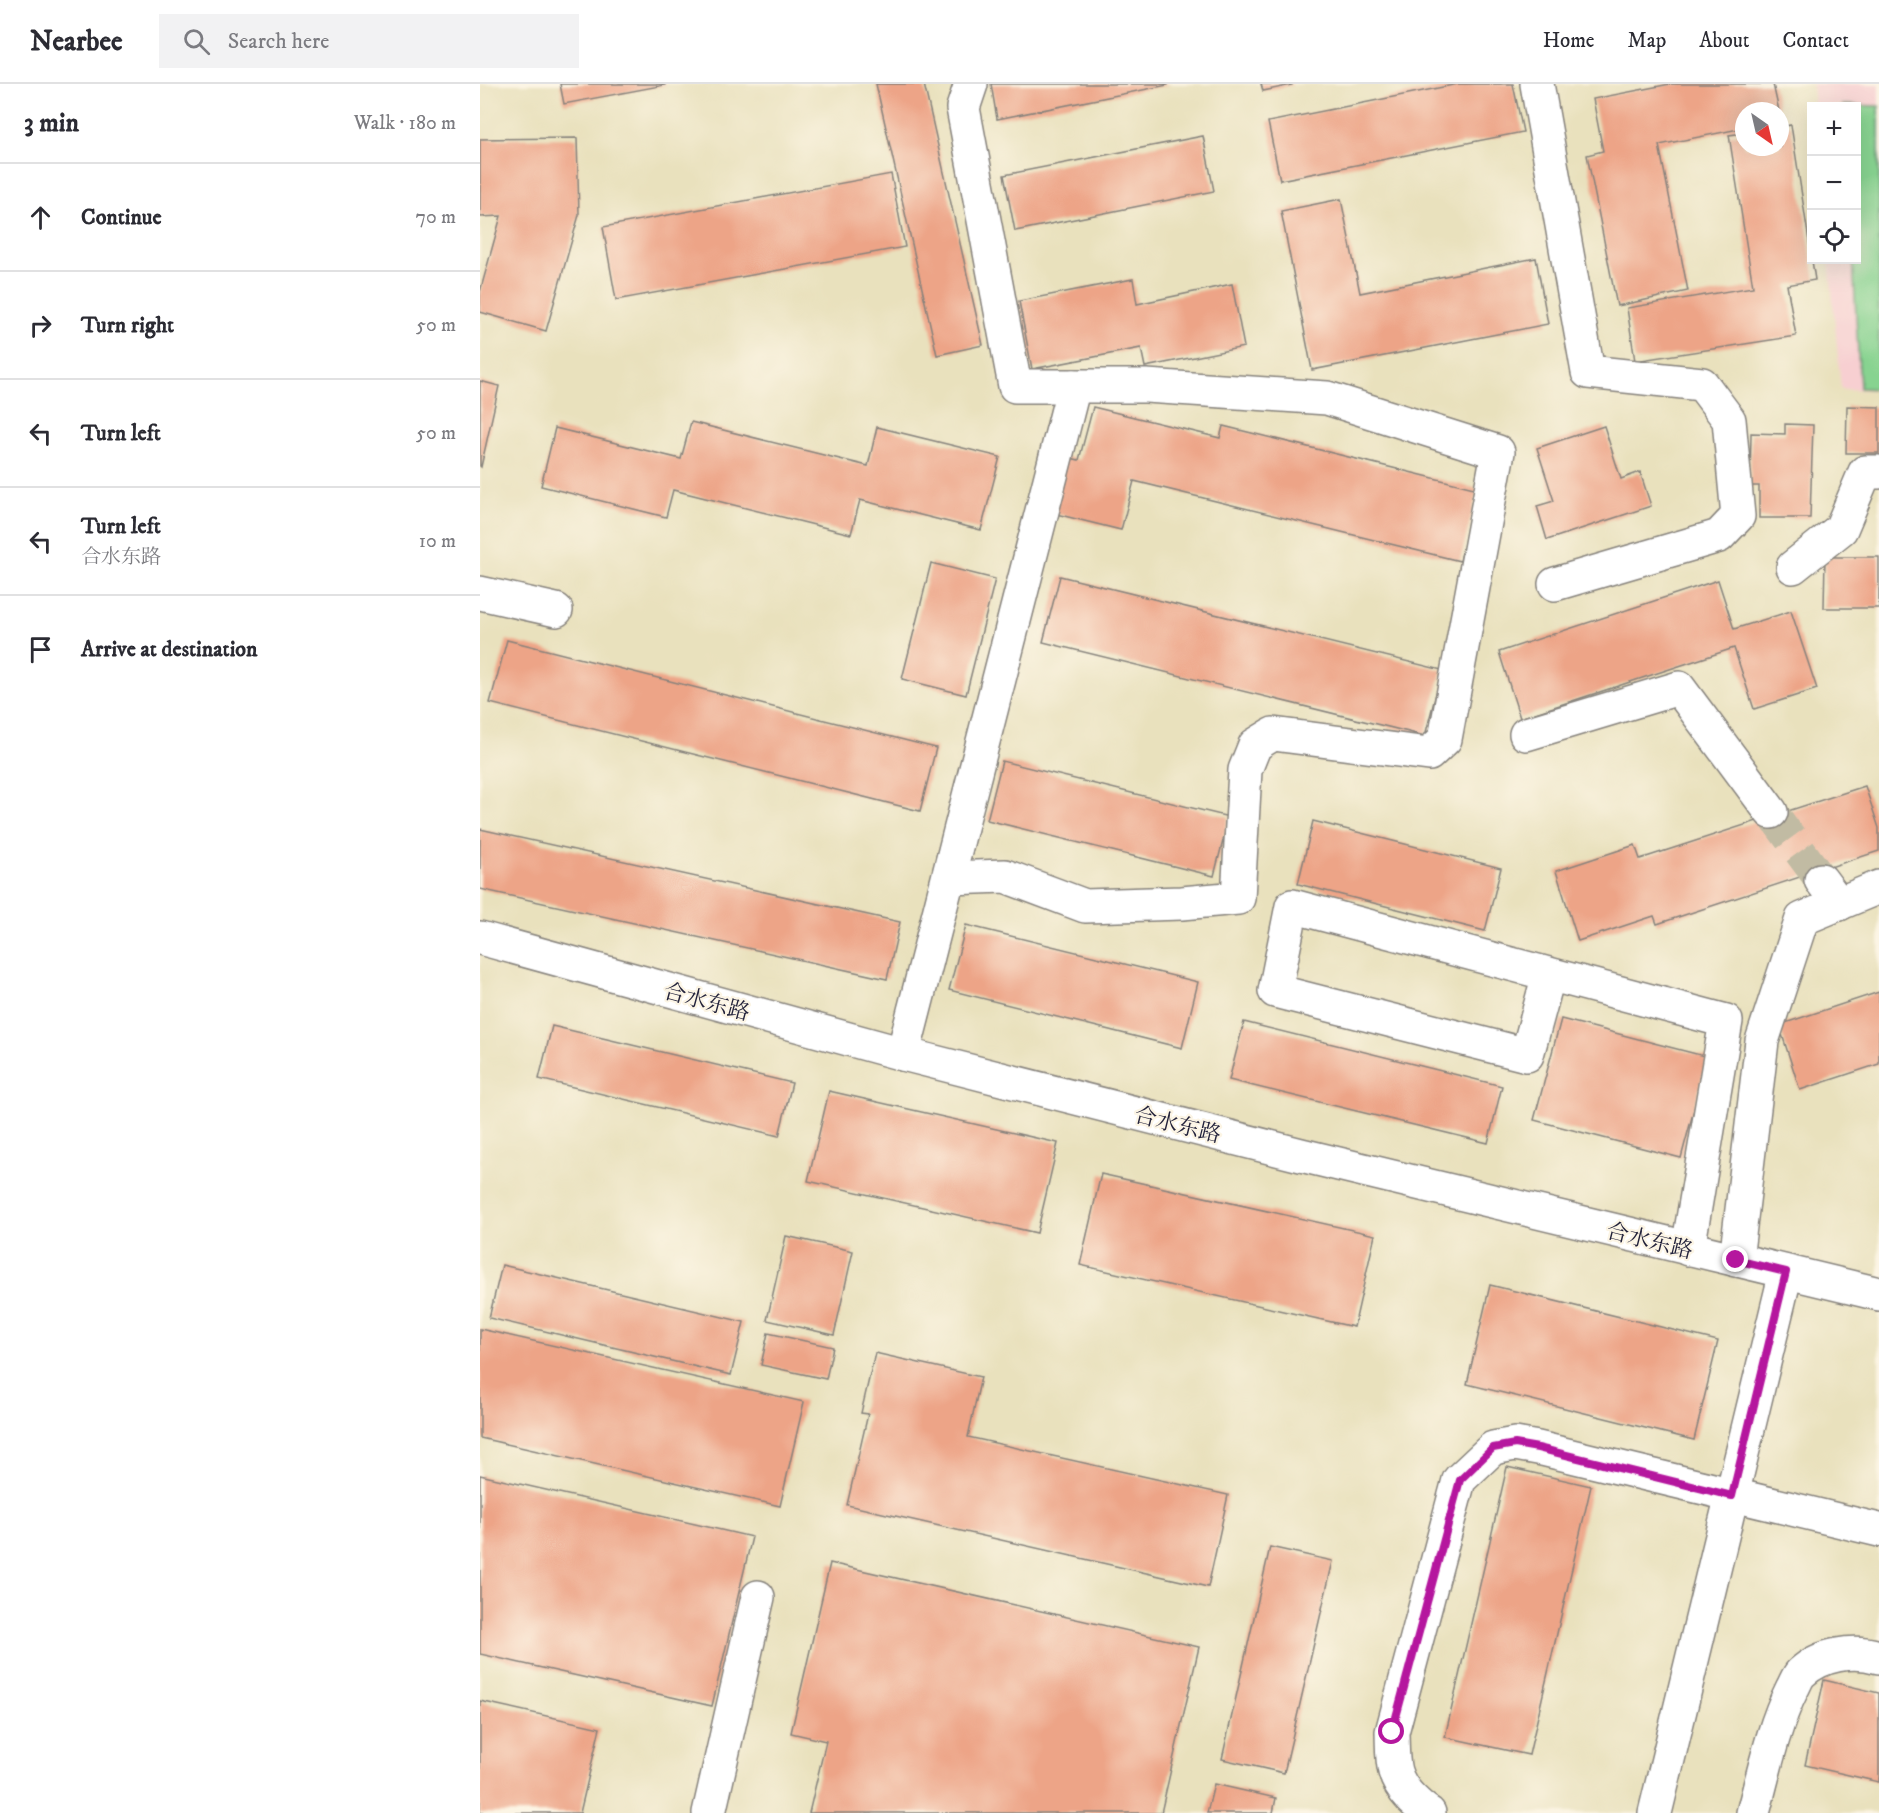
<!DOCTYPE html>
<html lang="en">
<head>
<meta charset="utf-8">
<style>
  :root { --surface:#fff; --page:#f2f2f3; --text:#2b2b33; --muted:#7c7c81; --line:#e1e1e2 }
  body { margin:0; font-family:"IM FELL DW Pica","Noto Serif SC",serif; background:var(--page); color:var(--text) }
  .controls { position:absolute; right:18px; top:18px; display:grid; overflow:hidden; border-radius:0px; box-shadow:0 6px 24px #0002 }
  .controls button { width:54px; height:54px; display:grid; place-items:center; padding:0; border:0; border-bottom:2px solid var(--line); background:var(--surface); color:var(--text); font:30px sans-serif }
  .compass { position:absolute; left:1255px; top:18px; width:54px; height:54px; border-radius:50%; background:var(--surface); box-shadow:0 6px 24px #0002; rotate:146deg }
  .stop { position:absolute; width:18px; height:18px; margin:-14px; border:4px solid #b5179e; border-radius:50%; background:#fff }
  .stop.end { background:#b5179e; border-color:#fff; box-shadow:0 2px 6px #0008 }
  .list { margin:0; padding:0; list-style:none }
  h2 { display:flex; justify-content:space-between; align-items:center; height:78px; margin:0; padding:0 24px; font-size:26px }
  h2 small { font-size:20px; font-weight:400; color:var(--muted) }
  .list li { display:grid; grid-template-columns:39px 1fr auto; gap:18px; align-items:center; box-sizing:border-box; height:108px; padding:0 24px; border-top:2px solid var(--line) }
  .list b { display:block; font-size:22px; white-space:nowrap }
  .list p { margin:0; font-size:20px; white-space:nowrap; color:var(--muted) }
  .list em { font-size:20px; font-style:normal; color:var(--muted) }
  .icon { flex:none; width:33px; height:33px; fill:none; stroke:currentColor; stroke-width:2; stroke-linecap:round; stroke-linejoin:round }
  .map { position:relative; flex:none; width:1399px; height:1729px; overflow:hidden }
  header { display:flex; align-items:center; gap:36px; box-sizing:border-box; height:84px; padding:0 30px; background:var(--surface); border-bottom:2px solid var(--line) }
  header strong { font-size:28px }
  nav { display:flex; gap:33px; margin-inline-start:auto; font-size:21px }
  .search { width:420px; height:54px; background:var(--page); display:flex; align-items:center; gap:15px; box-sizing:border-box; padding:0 21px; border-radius:0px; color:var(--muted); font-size:22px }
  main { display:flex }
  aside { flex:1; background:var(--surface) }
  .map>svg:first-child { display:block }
  .built { fill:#f7cfd1 }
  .green { fill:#87d390; stroke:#547a66; stroke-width:1.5 }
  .building { fill:#eda487 }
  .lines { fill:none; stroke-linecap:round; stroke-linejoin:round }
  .minor-tunnel { stroke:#c1bba3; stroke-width:33; stroke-dasharray:33 16; stroke-linecap:butt }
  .minor-casing { stroke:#86827c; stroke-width:36 }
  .minor { stroke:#fff; stroke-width:33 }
  .route { stroke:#b5179e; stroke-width:8 }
  .labels { text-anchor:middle; stroke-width:4.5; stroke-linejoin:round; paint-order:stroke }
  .street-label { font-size:22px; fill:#22223b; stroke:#fcf5e5 }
</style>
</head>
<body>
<header>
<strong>Nearbee</strong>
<div class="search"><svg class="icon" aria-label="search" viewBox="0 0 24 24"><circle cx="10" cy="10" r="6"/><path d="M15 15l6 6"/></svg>Search here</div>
<nav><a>Home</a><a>Map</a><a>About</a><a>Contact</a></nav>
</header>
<main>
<aside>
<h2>3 min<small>Walk · 180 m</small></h2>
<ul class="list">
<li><svg class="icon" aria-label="ahead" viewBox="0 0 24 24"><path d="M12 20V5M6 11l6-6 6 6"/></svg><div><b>Continue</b></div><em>70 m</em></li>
<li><svg class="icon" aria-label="right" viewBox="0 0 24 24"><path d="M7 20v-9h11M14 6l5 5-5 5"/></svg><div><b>Turn right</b></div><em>50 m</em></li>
<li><svg class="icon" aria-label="left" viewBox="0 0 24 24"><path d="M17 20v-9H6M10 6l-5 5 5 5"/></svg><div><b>Turn left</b></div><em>50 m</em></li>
<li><svg class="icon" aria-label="left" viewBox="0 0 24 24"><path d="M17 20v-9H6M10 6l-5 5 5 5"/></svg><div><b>Turn left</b><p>合水东路</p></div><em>10 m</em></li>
<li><svg class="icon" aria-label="arrive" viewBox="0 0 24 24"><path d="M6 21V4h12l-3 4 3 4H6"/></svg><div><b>Arrive at destination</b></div></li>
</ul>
</aside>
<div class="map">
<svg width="1399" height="1729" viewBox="0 0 1399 1729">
  <rect width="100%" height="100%" fill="#fcf5e5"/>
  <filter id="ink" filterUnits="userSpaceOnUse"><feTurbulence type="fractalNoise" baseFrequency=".0167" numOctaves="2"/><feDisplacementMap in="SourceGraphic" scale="12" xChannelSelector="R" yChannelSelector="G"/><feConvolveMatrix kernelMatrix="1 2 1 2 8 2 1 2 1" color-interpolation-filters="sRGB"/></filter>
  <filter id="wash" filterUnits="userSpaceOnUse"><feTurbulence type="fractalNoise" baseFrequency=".008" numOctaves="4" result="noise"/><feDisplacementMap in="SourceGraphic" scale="24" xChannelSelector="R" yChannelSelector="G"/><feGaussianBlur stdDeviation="1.35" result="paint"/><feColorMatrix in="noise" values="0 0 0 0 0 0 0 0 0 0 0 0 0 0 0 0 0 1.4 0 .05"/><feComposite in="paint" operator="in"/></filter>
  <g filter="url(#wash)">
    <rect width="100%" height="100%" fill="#e9e1bd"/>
    <!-- built -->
    <polygon class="built" points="1332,0 1399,0 1399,306 1361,305 1349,176 1376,176 1376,22 1334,22"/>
    <!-- green -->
    <polygon class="green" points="1363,21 1399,22 1399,305 1380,304 1373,176 1376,176 1376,22 1364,22"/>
    <g id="blocks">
      <!-- building -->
      <g class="building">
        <polygon points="80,0 185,0 185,1 84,20"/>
        <polygon points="396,0 444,0 503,261 457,271"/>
        <polygon points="511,0 688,0 688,1 517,35"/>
        <polygon points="781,0 812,0 812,1 783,7"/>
        <polygon points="978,0 1033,0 1043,48 800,96 788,38"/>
        <polygon points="1190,0 1293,0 1299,27 1264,27 1264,44 1179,61 1208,207 1137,222 1107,71 1123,67 1113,15"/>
        <polygon points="1311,41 1335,196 1307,201 1316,252 1155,277 1147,224 1273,203 1249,51 1264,49 1264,63 1300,63 1300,43"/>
        <polygon points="723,52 734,107 535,147 524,91"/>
        <polygon points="97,54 99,131 66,247 0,228 0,208 21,132 0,133 0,55"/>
        <polygon points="411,90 425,163 136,216 123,143"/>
        <polygon points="861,115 880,209 1056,174 1068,240 832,286 801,127"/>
        <polygon points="653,195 657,220 752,200 764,263 665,283 661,264 552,285 539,217"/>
        <polygon points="0,297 19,302 1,383 0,382"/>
        <polygon points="1367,322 1399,323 1399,369 1366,369"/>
        <polygon points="613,323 740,354 743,342 998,405 980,477 654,397 641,446 568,428 582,372 599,376"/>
        <polygon points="211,338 388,382 397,343 520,373 501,446 380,416 371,450 193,406 186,433 61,402 75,344 201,375"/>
        <polygon points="1305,340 1333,341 1330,434 1279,434 1279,402 1270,402 1271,349 1305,350"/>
        <polygon points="1124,342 1141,395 1160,388 1171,422 1067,456 1057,422 1074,417 1057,364"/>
        <polygon points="1345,473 1399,473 1399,524 1344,524"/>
        <polygon points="451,479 515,495 486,611 422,595"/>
        <polygon points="580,492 962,586 945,652 563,558"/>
        <polygon points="1238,496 1254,545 1311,527 1337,605 1274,625 1254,564 1040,634 1019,568"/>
        <polygon points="27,556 456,664 440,727 10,619"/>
        <polygon points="522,677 749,733 734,792 507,736"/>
        <polygon points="1385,702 1399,744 1399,767 1177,840 1174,832 1098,857 1076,787 1155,761 1160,775"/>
        <polygon points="833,737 1021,784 1005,847 818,800"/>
        <polygon points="0,745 420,838 407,895 0,805"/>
        <polygon points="486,841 718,898 702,964 469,906"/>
        <polygon points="1399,908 1399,980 1320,1006 1299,941"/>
        <polygon points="1081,935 1228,973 1201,1074 1054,1036"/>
        <polygon points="764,938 1022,1002 1008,1059 749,996"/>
        <polygon points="72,942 312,999 299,1052 59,995"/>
        <polygon points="349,1007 578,1059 557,1149 328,1097"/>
        <polygon points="621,1090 895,1151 874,1243 600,1181"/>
        <polygon points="306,1152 373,1167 354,1251 287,1236"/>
        <polygon points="22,1181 264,1238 251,1291 9,1234"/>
        <polygon points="1010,1201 1238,1257 1214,1356 987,1300"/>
        <polygon points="0,1245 324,1318 300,1422 0,1354"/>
        <polygon points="288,1249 353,1263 346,1295 281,1281"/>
        <polygon points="395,1269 501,1293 488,1353 748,1411 728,1503 367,1421 388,1330 381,1329"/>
        <polygon points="1027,1383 1111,1402 1049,1671 965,1653"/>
        <polygon points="0,1391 272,1453 232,1622 0,1570"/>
        <polygon points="790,1463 853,1477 804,1689 742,1675"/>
        <polygon points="350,1479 719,1563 681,1729 329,1729 346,1657 311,1649"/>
        <polygon points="1344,1596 1399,1609 1399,1698 1325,1681"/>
        <polygon points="0,1617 120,1644 100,1729 0,1729"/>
        <polygon points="734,1700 796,1714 793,1729 727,1729"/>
      </g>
    </g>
  </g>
  <g filter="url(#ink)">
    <use href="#blocks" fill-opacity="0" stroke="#86827c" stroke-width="1.5"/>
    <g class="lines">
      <!-- minor-tunnel -->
      <polyline class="minor-tunnel" points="1291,728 1341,796"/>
      <!-- minor casing -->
      <g class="minor-casing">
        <g id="minor">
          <polyline points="1057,0 1108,288 1222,300 1249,336 1258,432 1239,452 1075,500"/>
          <polyline points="1313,483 1361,445 1385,388 1399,388"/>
          <polyline points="0,509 76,526"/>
          <polyline points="1046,650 1199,604 1291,728"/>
          <polyline points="469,794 525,792 605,822 702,819 758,814 765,686 775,661 793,650 949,670 965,655 1018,368 847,314 666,302 535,302 483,24 491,0"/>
          <polyline points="1341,796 1359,820"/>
          <polyline points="0,854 423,970 821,1071 1399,1210"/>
          <polyline points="1069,890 1047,971 795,907 812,822 1246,937 1208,1165"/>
          <polyline points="423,970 594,302"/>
          <polyline points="1256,1176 1282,957 1322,835 1399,803"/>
          <polyline points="229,1729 278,1513"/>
          <path d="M949,1729C942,1725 937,1720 931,1714C910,1692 913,1676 912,1648L979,1396L1013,1364L1035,1360L1058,1364L1399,1446"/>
          <polyline points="1175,1729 1306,1188"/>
          <path d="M1273,1729C1284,1688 1293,1643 1312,1605C1315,1600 1317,1593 1321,1589C1341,1570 1373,1565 1399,1573"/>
        </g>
      </g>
      <!-- minor -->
      <use href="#minor" class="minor"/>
    </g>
  </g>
  <g class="lines" filter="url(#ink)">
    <!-- route -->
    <polyline class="route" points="912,1648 980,1396 1013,1364 1035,1360 1058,1364 1252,1412 1306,1188 1256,1176"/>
  </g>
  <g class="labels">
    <!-- street labels -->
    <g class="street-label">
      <text transform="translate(227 917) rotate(15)" y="8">合水东路</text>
      <text transform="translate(698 1040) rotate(14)" y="8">合水东路</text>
      <text transform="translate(1170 1156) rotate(14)" y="8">合水东路</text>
    </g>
  </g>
</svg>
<div class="controls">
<button>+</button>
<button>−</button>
<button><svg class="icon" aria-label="locate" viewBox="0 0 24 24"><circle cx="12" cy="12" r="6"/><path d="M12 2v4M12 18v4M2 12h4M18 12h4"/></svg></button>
</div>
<svg class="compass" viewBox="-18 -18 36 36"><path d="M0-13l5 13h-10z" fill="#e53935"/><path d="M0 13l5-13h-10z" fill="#7c7c81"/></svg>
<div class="stop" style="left:912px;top:1648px"></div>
<div class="stop end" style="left:1256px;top:1176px"></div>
</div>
</main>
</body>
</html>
